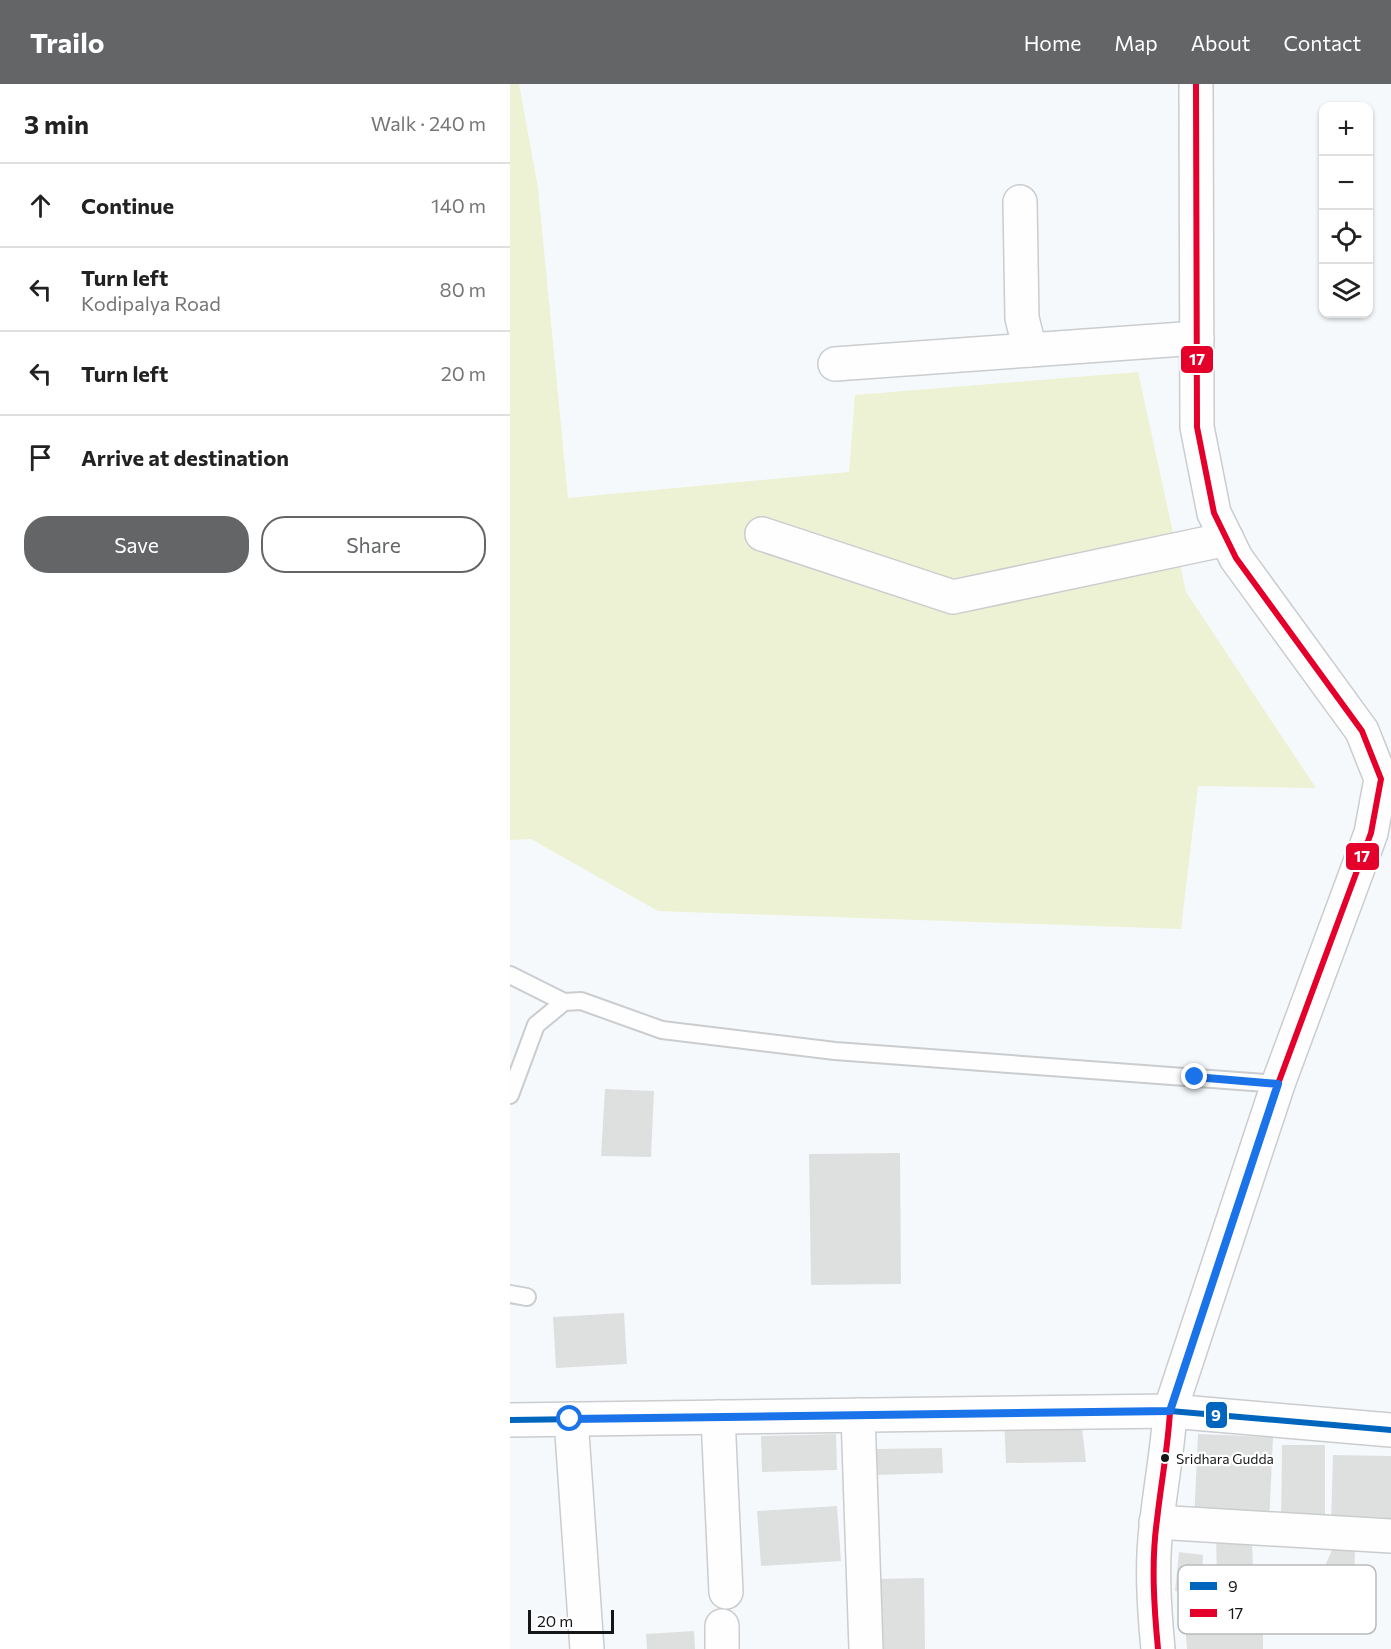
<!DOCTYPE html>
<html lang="en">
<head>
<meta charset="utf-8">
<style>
  :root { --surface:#fff; --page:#f6f6f6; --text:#222; --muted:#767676; --line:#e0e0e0; --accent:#636567 }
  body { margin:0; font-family:Commissioner,sans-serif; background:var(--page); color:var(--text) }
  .controls { position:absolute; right:18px; top:18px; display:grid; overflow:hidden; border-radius:12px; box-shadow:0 2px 4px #0004 }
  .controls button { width:54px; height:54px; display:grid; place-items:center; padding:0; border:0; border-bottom:2px solid var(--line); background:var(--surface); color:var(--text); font:30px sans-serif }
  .scale { position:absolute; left:18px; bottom:15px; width:86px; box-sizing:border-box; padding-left:6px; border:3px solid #141617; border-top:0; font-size:16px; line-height:21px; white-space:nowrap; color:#141617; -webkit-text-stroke:4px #fff; paint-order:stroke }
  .stop { position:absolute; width:18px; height:18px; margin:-14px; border:4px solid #1a73e8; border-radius:50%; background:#fff }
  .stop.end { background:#1a73e8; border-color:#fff; box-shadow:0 2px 6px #0008 }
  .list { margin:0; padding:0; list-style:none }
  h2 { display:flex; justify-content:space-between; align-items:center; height:78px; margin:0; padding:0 24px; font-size:26px }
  h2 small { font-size:20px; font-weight:400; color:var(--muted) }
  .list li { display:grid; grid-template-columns:39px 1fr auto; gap:18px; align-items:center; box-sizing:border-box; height:84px; padding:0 24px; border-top:2px solid var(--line) }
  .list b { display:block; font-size:22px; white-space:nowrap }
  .list p { margin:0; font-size:20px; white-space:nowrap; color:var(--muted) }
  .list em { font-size:20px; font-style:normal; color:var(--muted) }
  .actions { display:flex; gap:12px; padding:18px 24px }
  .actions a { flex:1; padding:14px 0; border:2px solid var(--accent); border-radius:24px; text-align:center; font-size:21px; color:var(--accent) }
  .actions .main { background:var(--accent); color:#fff }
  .icon { flex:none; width:33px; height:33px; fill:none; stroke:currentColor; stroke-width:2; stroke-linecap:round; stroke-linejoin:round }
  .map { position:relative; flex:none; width:881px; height:1565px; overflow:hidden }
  header { display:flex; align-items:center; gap:36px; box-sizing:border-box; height:84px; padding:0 30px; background:var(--accent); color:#fff }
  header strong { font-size:28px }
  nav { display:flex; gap:33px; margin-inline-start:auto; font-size:21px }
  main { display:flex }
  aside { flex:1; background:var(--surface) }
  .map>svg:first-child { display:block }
  .green { fill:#ecf2d3 }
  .building { fill:#dedfdf }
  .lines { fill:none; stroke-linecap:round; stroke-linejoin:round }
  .lane-casing { stroke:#caccce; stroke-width:20 }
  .street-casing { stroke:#caccce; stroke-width:36 }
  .secondary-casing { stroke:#caccce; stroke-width:36 }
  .lane { stroke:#fefeff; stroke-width:16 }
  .street { stroke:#fefeff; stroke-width:33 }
  .secondary { stroke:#fefeff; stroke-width:33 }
  .bus-1-casing { stroke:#fff; stroke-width:10 }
  .bus-2-casing { stroke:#fff; stroke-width:10 }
  .bus-1 { stroke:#0065bd; stroke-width:6 }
  .bus-2 { stroke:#e4002b; stroke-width:6 }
  .route { stroke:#1a73e8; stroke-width:8 }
  .bus-dot { fill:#141617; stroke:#fff; stroke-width:2 }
  .labels { text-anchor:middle; stroke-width:4.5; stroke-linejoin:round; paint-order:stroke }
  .bus-label { font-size:14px; fill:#141617; stroke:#fff; text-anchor:start }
  .key { fill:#fff; stroke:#b8b9b9; stroke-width:1.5 }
  .key-label { font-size:16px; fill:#141617 }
  .line-badge { stroke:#fff; stroke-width:2 }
  .badge-label { font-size:16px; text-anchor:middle; font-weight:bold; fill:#fff }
</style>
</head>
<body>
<header>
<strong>Trailo</strong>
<nav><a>Home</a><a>Map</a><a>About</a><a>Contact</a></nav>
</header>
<main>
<aside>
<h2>3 min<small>Walk · 240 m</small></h2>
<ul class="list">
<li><svg class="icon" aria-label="ahead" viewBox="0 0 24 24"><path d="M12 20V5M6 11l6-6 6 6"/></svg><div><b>Continue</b></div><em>140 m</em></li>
<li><svg class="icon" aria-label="left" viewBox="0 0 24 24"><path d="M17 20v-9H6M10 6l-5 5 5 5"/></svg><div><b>Turn left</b><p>Kodipalya Road</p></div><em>80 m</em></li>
<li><svg class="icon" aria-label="left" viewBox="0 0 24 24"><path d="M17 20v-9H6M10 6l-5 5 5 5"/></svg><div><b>Turn left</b></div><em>20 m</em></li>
<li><svg class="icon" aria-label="arrive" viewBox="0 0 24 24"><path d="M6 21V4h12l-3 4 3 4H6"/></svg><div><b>Arrive at destination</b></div></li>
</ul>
<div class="actions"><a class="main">Save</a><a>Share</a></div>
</aside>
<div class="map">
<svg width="881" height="1565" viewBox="0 0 881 1565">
  <rect width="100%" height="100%" fill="#f6f9fc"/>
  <!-- green -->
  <polygon class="green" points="0,0 9,0 28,104 58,414 339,388 345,311 628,288 676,508 806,704 688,702 671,845 148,827 21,755 0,756"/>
  <!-- building -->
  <g class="building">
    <polygon points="95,1005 144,1007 141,1073 91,1072"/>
    <polygon points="390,1069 391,1200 301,1201 299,1070"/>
    <polygon points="114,1229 117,1280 46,1284 43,1233"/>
    <polygon points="494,1335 571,1335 576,1378 496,1379"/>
    <polygon points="326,1350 327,1386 252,1388 251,1352"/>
    <polygon points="688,1350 763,1353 759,1440 684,1437"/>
    <polygon points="772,1361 815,1361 815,1442 771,1442"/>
    <polygon points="432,1364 433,1389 365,1391 364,1365"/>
    <polygon points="823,1371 881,1372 881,1442 821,1441"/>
    <polygon points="327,1422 331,1477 251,1482 247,1427"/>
    <polygon points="742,1455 743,1490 707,1491 706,1456"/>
    <polygon points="823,1464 845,1466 843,1536 813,1534 819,1521 803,1521 802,1487 814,1484"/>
    <polygon points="669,1468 693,1471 691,1511 665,1507"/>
    <polygon points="414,1494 415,1565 369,1565 367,1495"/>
    <polygon points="753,1537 753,1565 677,1565 675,1541"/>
    <polygon points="184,1547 185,1565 137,1565 136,1550"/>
  </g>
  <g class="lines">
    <!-- lane casing -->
    <g class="lane-casing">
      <g id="lane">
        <polyline points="0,891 54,918"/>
        <polyline points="0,1011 26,941 54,918 71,917 152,946 325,967 768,1000"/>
        <polyline points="0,1210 17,1213"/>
      </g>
    </g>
    <!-- street casing -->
    <g class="street-casing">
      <g id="street">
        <polyline points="510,118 512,234 520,266 687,254"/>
        <polyline points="325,280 520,266"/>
        <polyline points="252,450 443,513 717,455"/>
        <polyline points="348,1331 356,1565"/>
        <polyline points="208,1333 216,1508"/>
        <polyline points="61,1335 77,1565"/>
        <polyline points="0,1336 660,1327"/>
        <polyline points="646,1438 881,1452"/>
        <polyline points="212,1542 212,1565"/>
      </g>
    </g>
    <!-- secondary casing -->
    <g class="secondary-casing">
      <g id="secondary">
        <polyline points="660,1327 881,1346"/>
        <path d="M648,1565C644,1523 641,1478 647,1436C651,1399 658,1364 660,1327L768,1000L861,749L871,695L852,647L726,474L704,429L687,343L686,0"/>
      </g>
    </g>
    <!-- lane -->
    <use href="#lane" class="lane"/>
    <!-- street -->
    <use href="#street" class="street"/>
    <!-- secondary -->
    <use href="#secondary" class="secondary"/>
    <!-- bus-1 casing -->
    <g class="bus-1-casing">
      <polyline id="bus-1" points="0,1336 660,1327 881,1346"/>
    </g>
    <!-- bus-2 casing -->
    <g class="bus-2-casing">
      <path id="bus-2" d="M648,1565C644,1523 641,1478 647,1436C651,1399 658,1364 660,1327L768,1000L861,749L871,695L852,647L726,474L704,429L687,343L686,0"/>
    </g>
    <!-- bus-1 -->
    <use href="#bus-1" class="bus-1"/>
    <!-- bus-2 -->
    <use href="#bus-2" class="bus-2"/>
  </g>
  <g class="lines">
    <!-- route -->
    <polyline class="route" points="60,1335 660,1327 768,1000 685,993"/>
  </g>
  <!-- markers -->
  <circle class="bus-dot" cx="655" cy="1374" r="5"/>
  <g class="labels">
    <!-- bus labels -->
    <g class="bus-label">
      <text x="666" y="1380">Sridhara Gudda</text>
    </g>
  </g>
  <!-- legend -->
  <rect x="668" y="1481" width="198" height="69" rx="9" class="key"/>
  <rect x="680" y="1498" width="27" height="8" fill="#0065bd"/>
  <rect x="680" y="1525" width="27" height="8" fill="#e4002b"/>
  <g class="key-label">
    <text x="718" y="1508">9</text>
    <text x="718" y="1535">17</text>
  </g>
  <g class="line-badge">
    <rect x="670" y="261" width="34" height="29" rx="6" fill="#e4002b"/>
    <rect x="835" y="758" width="35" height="29" rx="6" fill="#e4002b"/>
    <rect x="695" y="1317" width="23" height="28" rx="6" fill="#0065bd"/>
  </g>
  <g class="badge-label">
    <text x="687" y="281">17</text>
    <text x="852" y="778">17</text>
    <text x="706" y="1337">9</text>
  </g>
</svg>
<div class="controls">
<button>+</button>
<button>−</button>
<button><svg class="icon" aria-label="locate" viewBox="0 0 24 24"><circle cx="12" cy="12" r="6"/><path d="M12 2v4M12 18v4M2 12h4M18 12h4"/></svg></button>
<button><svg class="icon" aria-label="layers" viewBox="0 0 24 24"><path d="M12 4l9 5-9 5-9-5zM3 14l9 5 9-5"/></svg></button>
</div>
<div class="scale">20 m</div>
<div class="stop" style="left:60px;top:1335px"></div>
<div class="stop end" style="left:685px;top:993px"></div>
</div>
</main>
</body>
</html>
